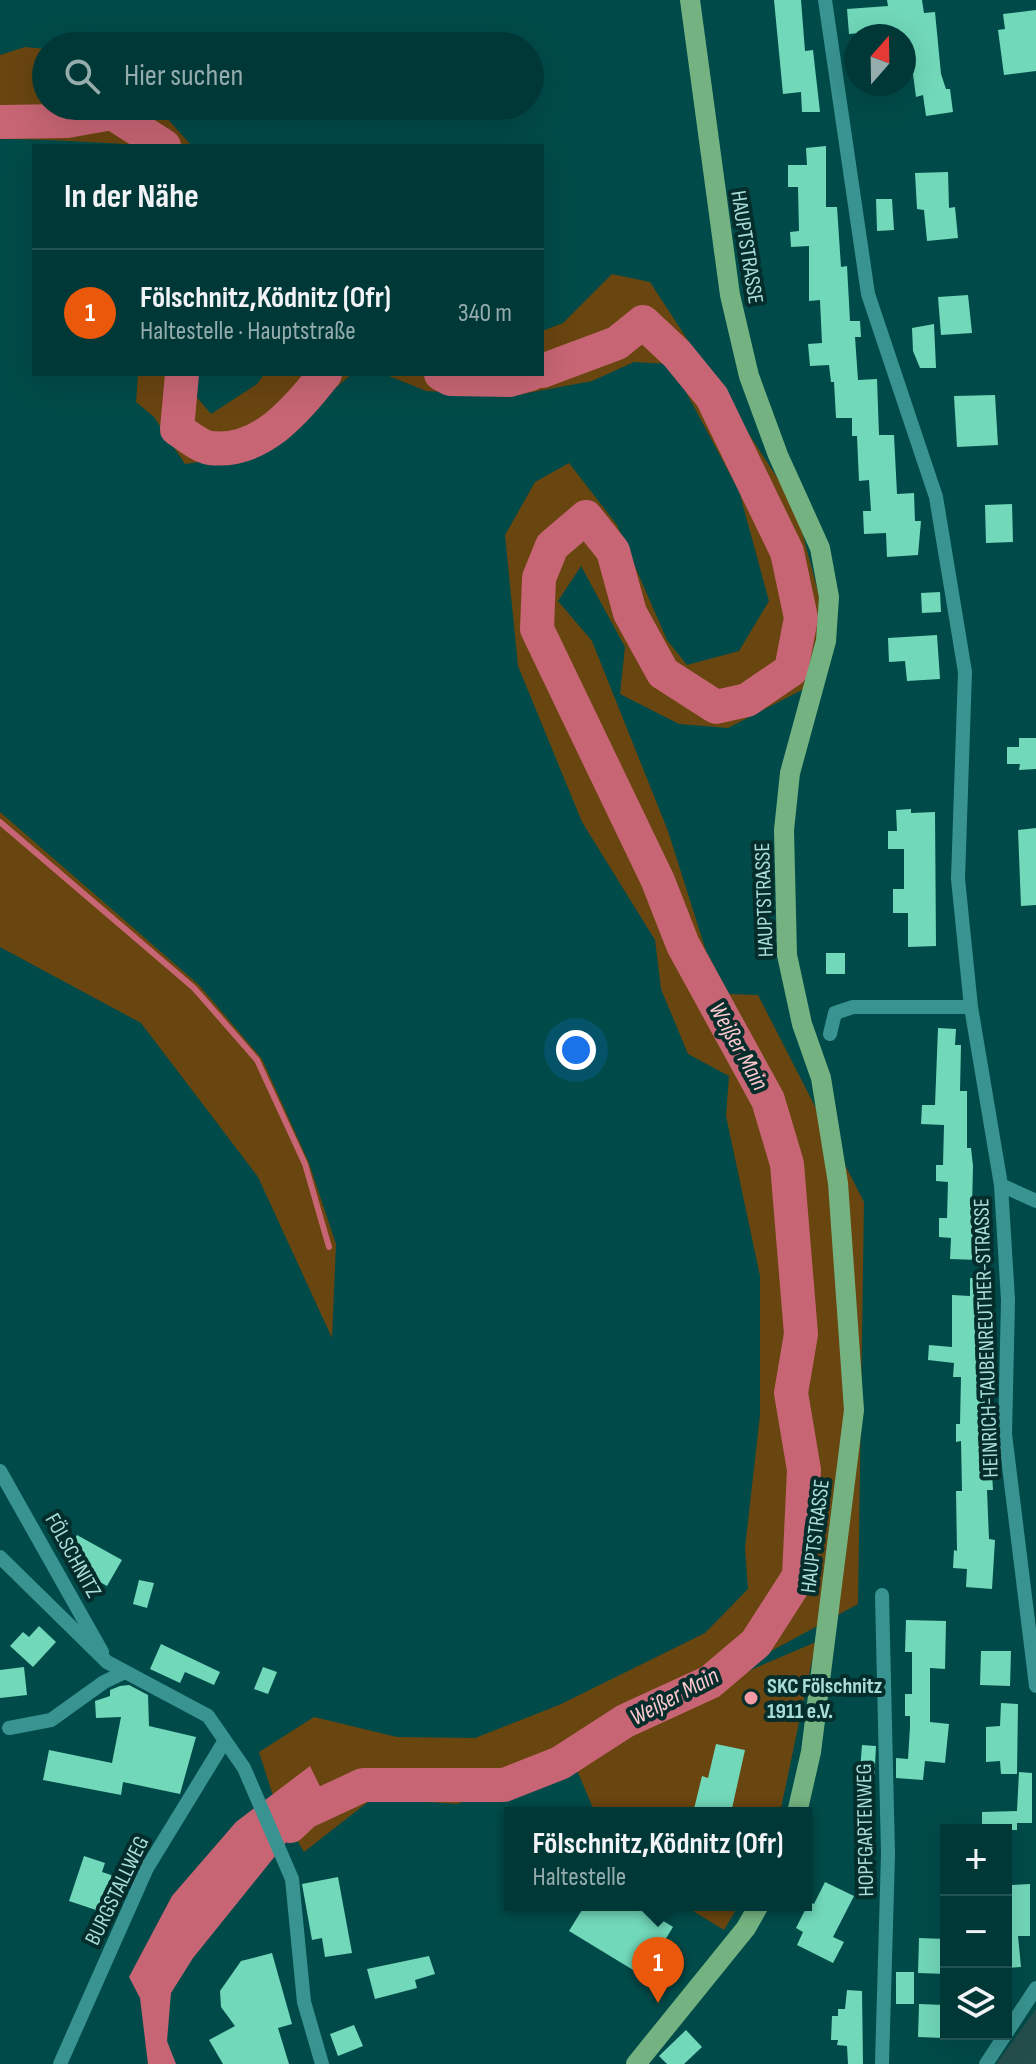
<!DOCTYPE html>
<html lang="de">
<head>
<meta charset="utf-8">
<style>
  :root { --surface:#003837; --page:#0e4342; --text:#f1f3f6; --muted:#95acad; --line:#225252; --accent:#ea580c }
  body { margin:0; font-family:"Sofia Sans Condensed",sans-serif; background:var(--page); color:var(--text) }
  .controls { position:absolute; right:24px; bottom:24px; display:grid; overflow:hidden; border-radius:0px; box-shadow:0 8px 32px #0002 }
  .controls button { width:72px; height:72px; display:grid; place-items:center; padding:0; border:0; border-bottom:2px solid var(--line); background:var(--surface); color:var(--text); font:40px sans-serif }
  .compass { position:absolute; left:844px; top:24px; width:72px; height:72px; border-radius:50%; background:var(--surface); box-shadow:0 8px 32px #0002; rotate:20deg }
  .you { position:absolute; left:576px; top:1050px; width:28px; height:28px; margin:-20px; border:6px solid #fff; border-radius:50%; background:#1a73e8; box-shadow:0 0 0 12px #1a73e833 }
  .badge { display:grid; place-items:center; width:52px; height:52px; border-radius:50%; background:var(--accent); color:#fff; font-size:26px; font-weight:700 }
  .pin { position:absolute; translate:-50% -66px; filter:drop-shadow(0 2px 4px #0008) }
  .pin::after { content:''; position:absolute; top:42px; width:28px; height:24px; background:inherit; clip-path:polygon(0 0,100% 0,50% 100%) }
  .popup { position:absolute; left:504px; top:1807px; width:308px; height:104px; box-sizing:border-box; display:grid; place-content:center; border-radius:0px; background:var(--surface); filter:drop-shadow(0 2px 6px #0005); font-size:26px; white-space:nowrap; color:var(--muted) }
  .popup b { font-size:30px; color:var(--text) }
  .popup::after { content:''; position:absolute; left:50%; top:100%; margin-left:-16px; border:16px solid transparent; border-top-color:var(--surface) }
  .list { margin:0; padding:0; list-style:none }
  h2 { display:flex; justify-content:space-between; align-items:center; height:104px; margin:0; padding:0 32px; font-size:34px }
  h2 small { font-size:26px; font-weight:400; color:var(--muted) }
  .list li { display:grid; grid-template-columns:52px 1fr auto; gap:24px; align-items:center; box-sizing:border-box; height:128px; padding:0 32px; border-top:2px solid var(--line) }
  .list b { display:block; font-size:30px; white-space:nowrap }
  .list p { margin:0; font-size:26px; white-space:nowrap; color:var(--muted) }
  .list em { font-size:26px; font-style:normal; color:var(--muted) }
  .icon { flex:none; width:44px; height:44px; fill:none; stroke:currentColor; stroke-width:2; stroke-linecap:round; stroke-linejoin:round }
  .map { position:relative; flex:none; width:1036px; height:2064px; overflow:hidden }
  .search { position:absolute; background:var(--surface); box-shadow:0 8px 32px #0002; left:32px; top:32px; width:512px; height:88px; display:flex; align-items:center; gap:20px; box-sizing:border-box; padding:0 28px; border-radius:44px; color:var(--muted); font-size:30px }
  .panel { position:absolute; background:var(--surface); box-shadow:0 8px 32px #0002; left:32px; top:144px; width:512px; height:232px; border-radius:0px }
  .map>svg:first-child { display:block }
  .built { fill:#244e4c }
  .green { fill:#694510 }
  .water { fill:#c76574 }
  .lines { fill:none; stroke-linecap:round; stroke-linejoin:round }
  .stream { stroke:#c76574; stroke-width:6 }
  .river { stroke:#c76574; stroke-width:34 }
  .building { fill:#71d8b9 }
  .minor { stroke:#399491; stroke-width:14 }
  .major { stroke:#74b381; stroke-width:20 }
  .poi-dot { fill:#f49aa5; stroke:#052d2c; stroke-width:3 }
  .labels { text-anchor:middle; stroke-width:8; stroke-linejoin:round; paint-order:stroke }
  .street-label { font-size:22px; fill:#a9ddda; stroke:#052d2c }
  .poi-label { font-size:22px; font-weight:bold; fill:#a9ddda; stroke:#052d2c; text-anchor:start }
  .water-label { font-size:24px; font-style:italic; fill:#fec8cd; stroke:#052d2c }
</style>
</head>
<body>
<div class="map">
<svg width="1036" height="2064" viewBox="0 0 1036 2064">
  <rect width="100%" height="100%" fill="#004b49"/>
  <!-- built -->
  <polygon class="built" points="1036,2009 1036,2064 996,2064"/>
  <!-- green -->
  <g class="green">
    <path d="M25,47L46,49V106H156L192,146C128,146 65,139 0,139V55Z"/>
    <polygon points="612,274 650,282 795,505 821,603 823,679 728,728 679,724 620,694 625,647 581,566 558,601 592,641 668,831 706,951 729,994 758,995 864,1202 858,1604 557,1767 457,1804 373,1798 304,1852 275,1802 259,1752 314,1717 397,1737 475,1738 559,1705 705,1633 748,1589 745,1548 760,1415 760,1276 726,1116 729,1076 688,1054 661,989 655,940 582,822 518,666 505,535 535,482 569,463 617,525 667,640 687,665 739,651 769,601 739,491 671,364 634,362 592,381 512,396 426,391 384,374 542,374 542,331 563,323"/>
    <polygon points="138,374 196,374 190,389 211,414 257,384 264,374 352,374 257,454 185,464 154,417 136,402"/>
    <polygon points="0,812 199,985 262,1059 309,1163 336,1244 332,1338 258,1177 141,1023 0,947"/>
    <polygon points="816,1642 780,1813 595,1813 574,1763 755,1668"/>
    <polygon points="683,1905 739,1905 724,1930"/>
  </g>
  <!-- water -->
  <polygon class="water" points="310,1766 329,1805 296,1830 193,1958 171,1993 167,2041 176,2064 148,2064 140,1998 129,1977 172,1896 236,1822"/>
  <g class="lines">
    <!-- stream -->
    <polyline class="stream" points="0,822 194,988 257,1060 305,1164 329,1247"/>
    <!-- river -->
    <g class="river">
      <polyline points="0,122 67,121 112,113 164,146"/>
      <path d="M182,374L177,429C186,435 199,446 210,448C261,454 296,410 325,374"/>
      <polyline points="441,374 450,379 510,380 531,374"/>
      <polyline points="290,1826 305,1812 363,1785 504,1785 560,1763 625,1721 710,1682 756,1643 799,1576 804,1470 791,1393 801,1334 787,1164 768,1100 683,945 658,881 537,629 539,578 552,546 586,517 613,551 630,613 663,673 716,707 747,700 791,670 801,618 787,552 712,397 677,354 643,322 617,343 542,371"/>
    </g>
  </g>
  <!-- building -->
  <g class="building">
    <polygon points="774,0 801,0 805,51 813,50 820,112 802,112 801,92 783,94"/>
    <polygon points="887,0 922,0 924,13 935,12 941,74 946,89 950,89 953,112 926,116 923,95 916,97 910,51 904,51 904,36 893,36 893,30 849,34 847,9 888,6"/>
    <polygon points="1036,10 1036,71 1004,75 998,30 1005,29 1003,14"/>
    <polygon points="826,146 826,207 837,207 841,267 847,266 850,321 860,321 861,337 855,337 858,380 877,379 879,435 894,435 897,494 914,493 915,521 921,521 918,555 887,557 886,533 864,534 863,511 871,511 869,480 859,481 857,436 852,436 852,418 836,418 834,382 831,382 829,365 810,366 808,344 822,343 820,300 809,301 809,246 791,247 790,232 799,231 798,187 788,187 788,165 807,165 806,148"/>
    <polygon points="948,172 949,208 955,207 958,238 927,241 924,210 917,209 915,173"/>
    <polygon points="876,199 892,199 894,230 877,231"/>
    <polygon points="968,295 972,333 941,335 938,297"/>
    <polygon points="934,324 936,368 920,368 913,351 912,328"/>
    <polygon points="995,395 998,445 957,447 954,396"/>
    <polygon points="1012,504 1013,542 986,543 985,505"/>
    <polygon points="940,592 941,612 922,613 921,593"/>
    <polygon points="937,635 940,679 907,681 905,661 889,662 888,638"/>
    <polygon points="1019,738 1036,738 1036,769 1019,770 1020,764 1007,764 1007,747 1019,747"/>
    <polygon points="911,809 911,813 935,812 936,946 908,947 908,913 893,913 893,889 904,889 904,849 888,849 888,831 897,831 896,810"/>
    <polygon points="1036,828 1036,905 1021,906 1018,830"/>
    <rect x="826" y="953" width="19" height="21"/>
    <polygon points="938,1028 956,1029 955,1045 961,1045 960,1091 967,1091 967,1148 971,1148 973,1166 972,1206 978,1206 979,1260 950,1259 951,1238 939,1237 939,1218 947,1218 948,1182 936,1181 936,1165 943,1165 944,1125 921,1124 922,1105 935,1105"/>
    <polygon points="970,1278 985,1278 982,1379 987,1379 987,1473 992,1473 993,1490 987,1490 989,1539 995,1540 992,1589 966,1587 967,1569 953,1568 954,1550 957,1551 956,1491 962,1491 961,1441 956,1442 956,1424 960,1424 961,1377 953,1377 954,1363 928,1360 929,1345 952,1347 952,1295 970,1296"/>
    <polygon points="77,1535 122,1560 107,1586 78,1570 81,1564 66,1555"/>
    <polygon points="139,1580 154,1583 147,1608 133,1604"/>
    <polygon points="906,1620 946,1621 945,1669 930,1668 930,1722 949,1724 945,1763 925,1761 923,1780 896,1778 896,1758 908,1759 910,1727 910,1716 905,1716 905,1694 912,1694 912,1652 905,1652"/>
    <polygon points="39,1626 56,1642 33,1667 10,1646 23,1632 29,1637"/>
    <polygon points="161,1644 220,1672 214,1685 185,1672 180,1683 150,1669"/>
    <polygon points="981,1651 1011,1651 1010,1686 980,1685"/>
    <polygon points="24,1667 27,1695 0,1698 0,1670"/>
    <polygon points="263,1667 277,1672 268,1694 254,1689"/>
    <polygon points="129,1685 148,1695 149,1726 196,1737 180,1794 123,1782 121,1795 43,1780 49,1750 112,1763 121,1717 96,1718 95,1701 110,1696 110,1690 120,1686"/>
    <polygon points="1001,1703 1018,1704 1017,1774 1001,1774 1000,1761 986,1762 986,1727 1000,1726"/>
    <polygon points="716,1744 745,1750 731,1813 693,1813 702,1776 708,1778"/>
    <polygon points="862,1745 876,1746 874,1785 859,1784"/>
    <polygon points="1019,1772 1032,1773 1032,1823 1017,1823 1017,1830 982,1830 982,1812 1017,1811"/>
    <polygon points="84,1856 105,1863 102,1872 114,1876 102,1912 69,1901"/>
    <polygon points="338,1877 352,1953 325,1957 322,1938 312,1940 302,1884"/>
    <polygon points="825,1882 854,1896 833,1937 844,1942 833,1963 797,1945 803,1932 796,1928 809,1902 814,1904"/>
    <polygon points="1030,1884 1030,1936 1018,1936 1021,1967 1006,1968 1006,1899 1012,1899 1012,1885"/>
    <polygon points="585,1905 638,1905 673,1927 643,1976 569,1931"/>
    <polygon points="919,1938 946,1939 946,1974 918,1973"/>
    <polygon points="272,1953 292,2024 278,2028 289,2064 223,2064 209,2040 235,2026 221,2007 220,1991 241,1961"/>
    <polygon points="429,1956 435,1974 415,1980 417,1988 375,1999 367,1969"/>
    <rect x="896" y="1972" width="18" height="32"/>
    <polygon points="847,1990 862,1991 863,2064 848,2064 847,2046 837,2045 838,2040 831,2040 832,2016 838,2016 838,2009 845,2009"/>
    <polygon points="919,2004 945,2005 944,2038 918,2037"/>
    <polygon points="354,2025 363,2046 338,2056 330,2034"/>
    <polygon points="686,2030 702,2047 684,2064 667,2064 659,2056"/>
  </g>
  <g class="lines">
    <!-- minor -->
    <g class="minor">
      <polyline points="825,0 868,294 936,497 965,672 958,879 971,1007 1001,1185 1008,1300 1005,1434 1036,1686"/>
      <polyline points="830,1034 835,1013 853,1007 971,1007"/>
      <polyline points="1001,1185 1036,1201"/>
      <polyline points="0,1471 102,1652"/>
      <polyline points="0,1557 107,1662 208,1716 244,1768 292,1879 304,2002 322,2064"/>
      <polyline points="9,1728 51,1720 104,1682 125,1672"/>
      <polyline points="60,2064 147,1868 224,1742"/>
      <polyline points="882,2064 888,1854 882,1595"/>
      <polyline points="986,2064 1036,1988"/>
    </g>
    <!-- major -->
    <g class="major">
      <polyline points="690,0 730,295 749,376 778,455 820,548 829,597 826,641 790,773 784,830 787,955 802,1024 821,1078 838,1183 854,1410 811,1752 797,1813"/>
      <polyline points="636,2064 746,1928 759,1905"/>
    </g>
  </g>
  <!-- markers -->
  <circle class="poi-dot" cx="751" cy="1698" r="8"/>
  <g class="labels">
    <!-- street labels -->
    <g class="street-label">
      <text transform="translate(748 247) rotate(81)" y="8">HAUPTSTRASSE</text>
      <text transform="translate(763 900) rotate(-92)" y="8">HAUPTSTRASSE</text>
      <text transform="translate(985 1338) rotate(-92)" y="8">HEINRICH-TAUBENREUTHER-STRASSE</text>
      <text transform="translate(814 1536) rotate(-83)" y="8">HAUPTSTRASSE</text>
      <text transform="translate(74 1555) rotate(61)" y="8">FÖLSCHNITZ</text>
      <text transform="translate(864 1830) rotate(-91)" y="8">HOPFGARTENWEG</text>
      <text transform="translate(116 1890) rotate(-64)" y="8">BURGSTALLWEG</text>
    </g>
    <!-- poi labels -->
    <g class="poi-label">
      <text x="767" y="1693">SKC Fölschnitz<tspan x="767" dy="25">1911 e.V.</tspan></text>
    </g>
    <!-- water labels -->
    <g class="water-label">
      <text transform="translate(739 1046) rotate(61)" y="8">Weißer Main</text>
      <text transform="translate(674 1696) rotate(-28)" y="8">Weißer Main</text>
    </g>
  </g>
</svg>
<div class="controls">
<button>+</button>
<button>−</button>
<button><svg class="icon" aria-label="layers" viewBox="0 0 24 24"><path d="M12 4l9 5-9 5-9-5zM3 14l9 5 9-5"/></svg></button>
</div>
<svg class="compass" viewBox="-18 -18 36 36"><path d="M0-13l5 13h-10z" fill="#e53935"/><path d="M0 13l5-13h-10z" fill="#95acad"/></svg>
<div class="you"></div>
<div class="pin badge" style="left:658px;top:2003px">1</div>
<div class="popup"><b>Fölschnitz,Ködnitz (Ofr)</b>Haltestelle</div>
<div class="search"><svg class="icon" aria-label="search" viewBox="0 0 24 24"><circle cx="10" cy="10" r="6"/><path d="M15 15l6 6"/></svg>Hier suchen</div>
<section class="panel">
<h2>In der Nähe<small></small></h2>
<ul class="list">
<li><span class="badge">1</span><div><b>Fölschnitz,Ködnitz (Ofr)</b><p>Haltestelle · Hauptstraße</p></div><em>340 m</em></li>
</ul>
</section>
</div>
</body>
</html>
